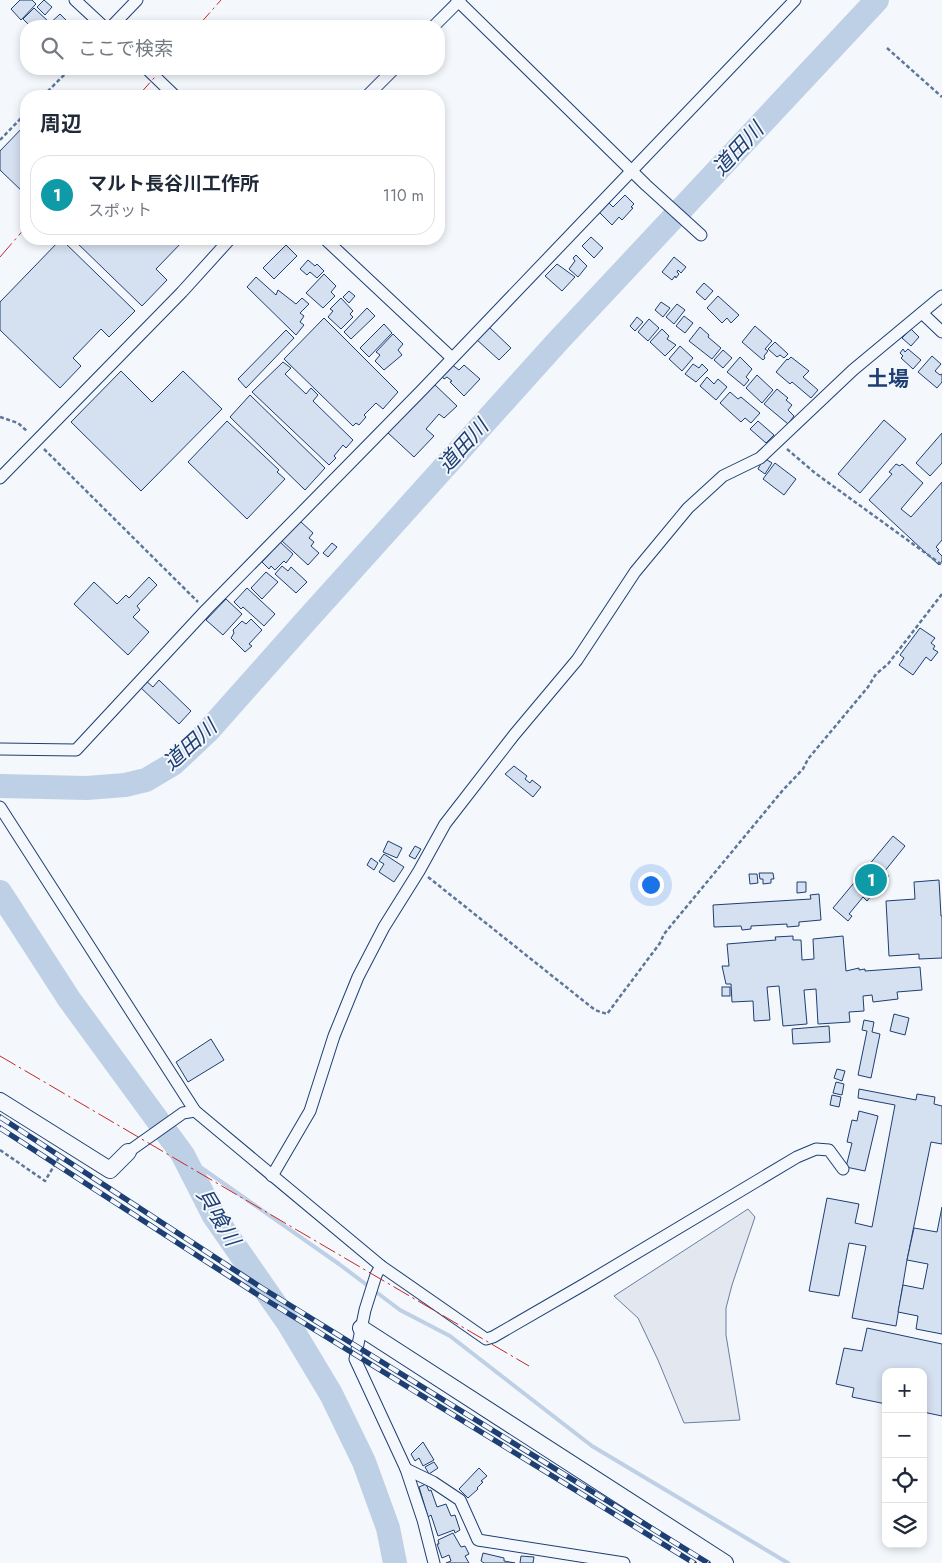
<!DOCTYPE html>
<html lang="ja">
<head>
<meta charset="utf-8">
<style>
  :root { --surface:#fff; --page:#f6f6f7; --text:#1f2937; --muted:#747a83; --line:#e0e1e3; --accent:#d93025 }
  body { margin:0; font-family:Jost,"Noto Sans JP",sans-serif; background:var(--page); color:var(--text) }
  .controls { position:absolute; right:15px; bottom:15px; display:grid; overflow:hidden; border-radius:10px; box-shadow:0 2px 8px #0003 }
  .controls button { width:45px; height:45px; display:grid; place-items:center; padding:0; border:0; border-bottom:1px solid var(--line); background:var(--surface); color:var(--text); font:25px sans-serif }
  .you { position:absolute; left:650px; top:884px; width:18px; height:18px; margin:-12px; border:4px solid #fff; border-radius:50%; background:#1a73e8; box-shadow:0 0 0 8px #1a73e833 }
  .badge { display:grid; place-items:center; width:32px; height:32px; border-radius:50%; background:var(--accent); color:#fff; font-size:16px; font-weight:700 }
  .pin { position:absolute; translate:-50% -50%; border:2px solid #fff; box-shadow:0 1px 5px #0006 }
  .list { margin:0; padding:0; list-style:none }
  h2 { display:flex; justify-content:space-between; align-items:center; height:65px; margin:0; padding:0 20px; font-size:21px }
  h2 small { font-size:16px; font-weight:400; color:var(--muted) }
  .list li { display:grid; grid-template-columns:32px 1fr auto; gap:15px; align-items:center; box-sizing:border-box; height:80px; margin:0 10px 10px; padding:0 10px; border:1px solid var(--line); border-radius:20px }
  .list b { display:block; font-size:19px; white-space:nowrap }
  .list p { margin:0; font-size:16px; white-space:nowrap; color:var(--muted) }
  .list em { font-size:16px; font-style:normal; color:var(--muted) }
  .icon { flex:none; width:28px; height:28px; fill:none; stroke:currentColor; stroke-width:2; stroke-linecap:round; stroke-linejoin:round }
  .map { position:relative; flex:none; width:942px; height:1563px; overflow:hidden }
  .search { position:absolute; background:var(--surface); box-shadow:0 2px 8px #0003; left:20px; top:20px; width:425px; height:55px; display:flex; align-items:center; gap:12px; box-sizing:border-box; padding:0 18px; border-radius:20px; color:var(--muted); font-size:19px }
  .panel { position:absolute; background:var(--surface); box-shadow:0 2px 8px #0003; left:20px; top:90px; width:425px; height:155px; border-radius:20px }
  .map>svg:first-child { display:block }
  .parking { fill:#e3e8f0; stroke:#687fa3 }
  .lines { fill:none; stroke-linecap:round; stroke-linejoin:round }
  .stream { stroke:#bed0e5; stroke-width:4 }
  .river { stroke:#bed0e5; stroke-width:24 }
  .building { fill:#d5e0f0; stroke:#1d3f73 }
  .street-casing { stroke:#1d3f73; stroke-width:13 }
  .secondary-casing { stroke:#1d3f73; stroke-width:18 }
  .path { stroke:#5e769c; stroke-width:2.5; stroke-dasharray:4 2.5; stroke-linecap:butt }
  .street { stroke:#f4f7fb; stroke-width:11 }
  .secondary { stroke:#f4f7fb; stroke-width:16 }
  .rail-casing { stroke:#1d3f73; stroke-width:5.5 }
  .rail { stroke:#f4f7fb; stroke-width:4; stroke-dasharray:11; stroke-linecap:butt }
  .power { stroke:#c62828; stroke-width:1; stroke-dasharray:18 4 2.5 4; stroke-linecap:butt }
  .labels { text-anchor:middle; stroke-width:4; stroke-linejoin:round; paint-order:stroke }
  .water-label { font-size:21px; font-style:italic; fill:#1d3f73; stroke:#f4f7fb }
  .neighbourhood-label { font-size:21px; font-weight:bold; fill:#1d3f73; stroke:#f4f7fb }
</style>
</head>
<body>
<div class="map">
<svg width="942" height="1563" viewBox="0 0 942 1563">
  <rect width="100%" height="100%" fill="#f4f7fb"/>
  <!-- parking -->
  <polygon class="parking" points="748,1209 755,1217 732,1285 726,1308 726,1335 740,1420 684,1423 658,1360 638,1318 614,1296"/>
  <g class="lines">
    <!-- stream -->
    <polyline class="stream" points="183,1155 339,1264 400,1310 450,1336 592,1446 788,1563"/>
    <!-- river -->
    <g class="river">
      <polyline points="0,786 87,788 125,785 146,780 173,764 208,731 304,623 558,341 877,0"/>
      <polyline points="0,892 69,999 183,1155 214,1216 289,1324 331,1394 364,1462 388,1528 395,1563"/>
    </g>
  </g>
  <!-- building -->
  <g class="building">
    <polygon points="20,0 32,0 36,4 21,20 11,9"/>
    <polygon points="44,0 52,7 45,15 37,7"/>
    <polygon points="34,8 49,22 45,26 30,26 23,19"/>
    <polygon points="60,14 69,23 66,26 47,26"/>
    <polygon points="26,124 26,195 0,170 0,151"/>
    <polygon points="625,195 634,204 631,207 633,208 622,220 619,217 612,225 598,211 607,201 613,207"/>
    <polygon points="591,237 603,248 594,258 582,246"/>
    <polygon points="61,239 135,311 109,337 101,329 73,358 81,366 60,388 0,330 0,302"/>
    <polygon points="73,239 185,239 156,269 167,280 142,306"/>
    <polygon points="286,245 297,256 274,279 263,268"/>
    <polygon points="576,255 587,266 578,277 569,269 575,261 573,258"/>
    <polygon points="674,257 686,267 681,273 678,270 677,272 679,274 676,278 675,276 672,280 662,272"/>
    <polygon points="308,260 315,266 317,264 324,271 317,278 310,272 307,275 300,269"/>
    <polygon points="557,264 575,277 562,291 545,276"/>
    <polygon points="324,274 336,286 331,292 335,296 323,308 306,293"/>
    <polygon points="256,277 276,295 278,290 296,304 302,298 309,304 300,313 304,316 300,322 304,325 296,335 247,287"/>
    <polygon points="704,283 713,291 705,300 696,292"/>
    <polygon points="349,291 355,296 349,303 343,297"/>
    <polygon points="718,296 739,315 731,323 727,318 722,323 707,308"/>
    <polygon points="341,298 353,311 350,314 353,317 341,329 328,317 333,311 330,309"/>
    <polygon points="661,302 670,308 663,317 655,310"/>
    <polygon points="677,304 685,310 674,324 666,317"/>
    <polygon points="367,308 375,316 351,339 344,332"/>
    <polygon points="684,316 693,323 685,333 676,326"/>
    <polygon points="637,317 643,322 635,331 630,326"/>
    <polygon points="324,318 398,392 383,409 376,403 364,415 366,417 359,425 356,423 353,426 284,359"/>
    <polygon points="649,319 659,328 648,341 638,332"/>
    <polygon points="384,324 392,333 369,357 360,348"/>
    <polygon points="488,326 511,348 499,360 476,339"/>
    <polygon points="755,326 772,341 765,349 768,351 764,356 765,358 763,360 742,342"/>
    <polygon points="700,327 709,335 708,337 721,348 712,359 689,341"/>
    <polygon points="662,329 669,336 667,339 676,345 665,356 650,342"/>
    <polygon points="911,329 919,337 911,346 902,338"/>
    <polygon points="286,330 294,338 246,388 238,379"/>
    <polygon points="393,334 403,344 398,350 402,355 384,370 375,361 380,355 376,352"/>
    <polygon points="775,342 788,354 784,358 780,355 777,357 768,349"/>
    <polygon points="680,346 693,358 682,371 669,359"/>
    <polygon points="903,349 905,352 908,349 921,360 913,369 901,358 903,356 900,353"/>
    <polygon points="723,350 732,358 723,368 714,360"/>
    <polygon points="932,356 941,364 935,371 940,375 942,374 942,382 937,388 918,372"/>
    <polygon points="740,357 752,369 746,377 749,380 744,386 727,372"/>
    <polygon points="791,357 809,371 803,377 818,390 811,398 792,382 790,384 776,372 787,359 788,360"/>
    <polygon points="283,362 291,368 285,374 306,394 311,388 318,395 313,401 353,440 346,448 343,445 334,456 336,458 329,465 252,392"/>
    <polygon points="451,364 459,370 464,365 480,379 464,396 450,382 452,381 447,377 444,379 441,375"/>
    <polygon points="693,364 699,368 702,364 708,370 696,382 685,374"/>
    <polygon points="121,371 152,402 183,371 222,409 141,491 71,422"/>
    <polygon points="757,375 773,390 762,403 746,388"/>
    <polygon points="707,377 714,384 718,379 727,387 716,400 700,386"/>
    <polygon points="434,384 457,406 444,418 439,414 426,429 434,436 414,457 387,432"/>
    <polygon points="777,389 788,398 786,400 792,405 788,410 794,416 788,424 764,404"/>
    <polygon points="730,392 738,399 741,397 760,413 751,423 745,418 741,422 720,403"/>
    <polygon points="250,395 325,468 305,490 230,417"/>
    <polygon points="884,420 906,439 860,493 838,474"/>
    <polygon points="227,421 279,470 277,472 285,479 247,519 188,462"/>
    <polygon points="758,421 774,435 766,443 750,429"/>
    <polygon points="942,433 942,463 930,476 916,463"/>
    <polygon points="764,458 772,463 765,474 758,469"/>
    <polygon points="775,463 796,479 784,495 763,479"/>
    <polygon points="896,464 900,466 902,464 923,483 901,509 911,517 942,482 942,540 936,547 939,550 937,551 942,556 942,561 939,565 869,500 892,474 889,472"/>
    <polygon points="300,521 313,533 309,538 314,542 311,546 319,553 308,565 281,540"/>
    <polygon points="280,542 293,554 286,563 284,561 275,570 271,566 269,569 262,562"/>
    <polygon points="332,543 337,547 328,557 323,553"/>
    <polygon points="282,566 288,571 291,567 307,582 296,593 275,574"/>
    <polygon points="266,572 278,582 262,599 251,588"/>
    <polygon points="149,577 157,585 137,606 140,610 133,617 149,632 128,655 74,604 94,582 117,604 126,595 129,598"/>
    <polygon points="247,588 275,614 264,626 243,607 241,609 234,602"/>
    <polygon points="226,599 242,614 223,635 206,620"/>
    <polygon points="251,619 262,630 249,644 252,646 245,652 231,638 234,633 233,630 242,621 246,624"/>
    <polygon points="920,628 935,638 931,643 935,646 933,649 938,652 931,661 926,657 913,675 899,665 904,658 900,655"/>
    <polygon points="145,680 153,687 159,680 191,711 179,724 139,686"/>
    <polygon points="514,766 527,776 525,779 530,783 532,780 541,787 533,797 505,774"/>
    <polygon points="893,836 905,846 884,872 889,876 882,884 883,885 878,891 876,890 867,901 863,897 849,914 852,916 848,921 833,908"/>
    <polygon points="388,841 402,848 397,858 383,852"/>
    <polygon points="415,846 421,849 415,859 409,856"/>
    <polygon points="384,854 404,867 394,882 379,872 384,864 379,861"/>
    <polygon points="371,858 378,863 374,870 367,865"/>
    <polygon points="759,873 773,873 774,879 771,879 771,883 763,884 763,879 760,879"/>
    <polygon points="749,874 757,874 758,883 750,884"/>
    <polygon points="939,880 941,916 942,916 942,958 919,959 919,954 889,956 886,901 915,899 914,882"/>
    <polygon points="797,882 806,882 806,892 797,893"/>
    <polygon points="819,894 821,920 799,922 799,926 787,927 787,924 751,926 751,929 742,930 741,926 714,927 713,905 811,899 810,895"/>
    <polygon points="793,936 793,940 801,940 802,960 814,959 813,939 843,936 846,971 859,968 859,970 865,969 865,971 920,967 922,990 897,992 898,999 873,1002 872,995 863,996 864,1011 849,1012 850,1022 818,1024 816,989 804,990 807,1024 783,1026 779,986 767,987 770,1020 754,1021 753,1001 732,1002 731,984 726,984 722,966 729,966 727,944 776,940 775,937"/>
    <rect x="722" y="987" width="8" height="9"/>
    <polygon points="894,1014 909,1018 905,1035 890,1031"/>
    <polygon points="864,1020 874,1022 872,1032 880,1034 871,1078 858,1075 867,1031 862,1030"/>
    <polygon points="829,1026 830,1042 793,1044 792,1029"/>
    <polygon points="211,1039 224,1060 188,1082 176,1062"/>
    <polygon points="837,1069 845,1071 842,1081 834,1078"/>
    <polygon points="836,1082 844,1084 842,1095 833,1093"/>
    <polygon points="859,1089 916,1100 917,1094 935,1097 934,1104 942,1106 942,1144 931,1142 907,1260 896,1326 852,1318 866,1246 849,1243 839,1296 809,1291 827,1198 859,1204 855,1223 872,1227 895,1105 858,1098"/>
    <polygon points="832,1095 841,1097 839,1107 830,1105"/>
    <polygon points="859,1111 878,1116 865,1171 846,1167 852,1143 847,1142 852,1120 857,1121"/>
    <polygon points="942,1207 942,1334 916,1329 918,1316 898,1312 903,1285 923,1289 928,1264 907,1260 914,1228 937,1232"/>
    <polygon points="867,1328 942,1344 942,1416 923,1412 923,1372 886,1372 886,1404 852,1397 854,1388 836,1384 844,1348 862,1351"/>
    <polygon points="423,1442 434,1460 423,1466 419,1458 415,1461 411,1454"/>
    <polygon points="434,1462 438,1468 429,1474 425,1467"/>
    <polygon points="479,1468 487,1476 481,1481 483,1482 477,1488 478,1489 468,1498 459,1489"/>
    <polygon points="426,1484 429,1491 431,1490 437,1507 446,1504 451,1516 455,1515 460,1530 455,1533 454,1530 438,1536 431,1515 428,1517 419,1487"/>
    <polygon points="453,1533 461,1547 465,1546 469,1554 465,1556 469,1563 446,1563 451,1561 449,1555 442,1558 437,1544 439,1544 438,1540"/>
    <polygon points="483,1553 504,1558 504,1561 515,1563 484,1563 481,1561"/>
    <polygon points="521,1556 534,1557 533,1563 520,1563"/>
  </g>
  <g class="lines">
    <!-- street casing -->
    <g class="street-casing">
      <g id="street">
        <polyline points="75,0 103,26"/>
        <polyline points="457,0 646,185 701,235"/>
        <polyline points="112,26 137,0"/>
        <polyline points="434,26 460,0"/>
        <polyline points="147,69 175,96"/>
        <polyline points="367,96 394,69"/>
        <polyline points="325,239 452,358"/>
        <polyline points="922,313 942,332"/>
        <polyline points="0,478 182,292 230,239"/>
        <polyline points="0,749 76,750 206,610 422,390 795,0"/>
        <polyline points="0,807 195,1111 381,1266 486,1339 493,1337 583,1285 797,1157 816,1149 829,1150 843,1169"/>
        <polyline points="128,1152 183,1113 195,1111"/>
        <polyline points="272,1176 310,1111 334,1036 358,977 384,927 419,871 445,824 514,735 577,660 635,572 688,508 723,476 760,458 853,370 942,296"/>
        <polyline points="381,1266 376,1275 365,1310 355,1359 406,1469 423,1520 434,1563"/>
        <polyline points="406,1469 433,1482 460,1500 478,1540 624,1563"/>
      </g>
    </g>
    <!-- secondary casing -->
    <g class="secondary-casing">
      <g id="secondary">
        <polyline points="0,1101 110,1170 128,1152"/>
        <polyline points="361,1328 725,1563"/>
      </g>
    </g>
    <!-- path -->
    <g class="path">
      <polyline points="887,48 942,97"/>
      <polyline points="43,96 70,69"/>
      <polyline points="0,140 26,113"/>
      <polyline points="0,417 18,423 28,432"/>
      <polyline points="44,449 198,602"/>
      <polyline points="787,449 815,473 942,565"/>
      <polyline points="428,877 595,1010 607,1014 660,943 664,934 783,790 803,769 808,759 868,687 876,674 888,664 942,594"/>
      <polyline points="0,1150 45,1181 61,1154"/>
    </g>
    <!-- street -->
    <use href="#street" class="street"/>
    <!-- secondary -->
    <use href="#secondary" class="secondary"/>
    <!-- rail casing -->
    <g class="rail-casing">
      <g id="rail">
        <polyline points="0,1117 262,1288 708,1563"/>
        <polyline points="0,1128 255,1293 694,1563"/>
      </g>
    </g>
    <!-- rail -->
    <use href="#rail" class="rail"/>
    <!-- power -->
    <g class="power">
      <polyline points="198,26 221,0"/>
      <polyline points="138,96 162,69"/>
      <polyline points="0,257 26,227"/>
      <polyline points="0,1056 529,1366"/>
    </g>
  </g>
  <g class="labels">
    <!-- water labels -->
    <g class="water-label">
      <text transform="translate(738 149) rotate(-47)" y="7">道田川</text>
      <text transform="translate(463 446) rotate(-48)" y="7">道田川</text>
      <text transform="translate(190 745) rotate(-42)" y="7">道田川</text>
      <text transform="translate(218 1217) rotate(59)" y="7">貝喰川</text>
    </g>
    <!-- neighbourhood labels -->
    <g class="neighbourhood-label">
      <text x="888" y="386">土場</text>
    </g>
  </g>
</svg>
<div class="controls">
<button>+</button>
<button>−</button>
<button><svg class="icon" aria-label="locate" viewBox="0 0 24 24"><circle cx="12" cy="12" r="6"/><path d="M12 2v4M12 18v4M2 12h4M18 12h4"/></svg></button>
<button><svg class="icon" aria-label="layers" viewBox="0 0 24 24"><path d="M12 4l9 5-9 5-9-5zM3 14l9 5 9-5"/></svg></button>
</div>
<div class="you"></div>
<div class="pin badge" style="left:871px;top:880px;background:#0f9aa8">1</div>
<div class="search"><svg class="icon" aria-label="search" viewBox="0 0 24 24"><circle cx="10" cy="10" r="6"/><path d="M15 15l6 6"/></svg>ここで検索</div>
<section class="panel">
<h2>周辺<small></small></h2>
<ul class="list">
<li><span class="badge" style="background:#0f9aa8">1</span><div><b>マルト長谷川工作所</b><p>スポット</p></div><em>110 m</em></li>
</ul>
</section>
</div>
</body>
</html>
